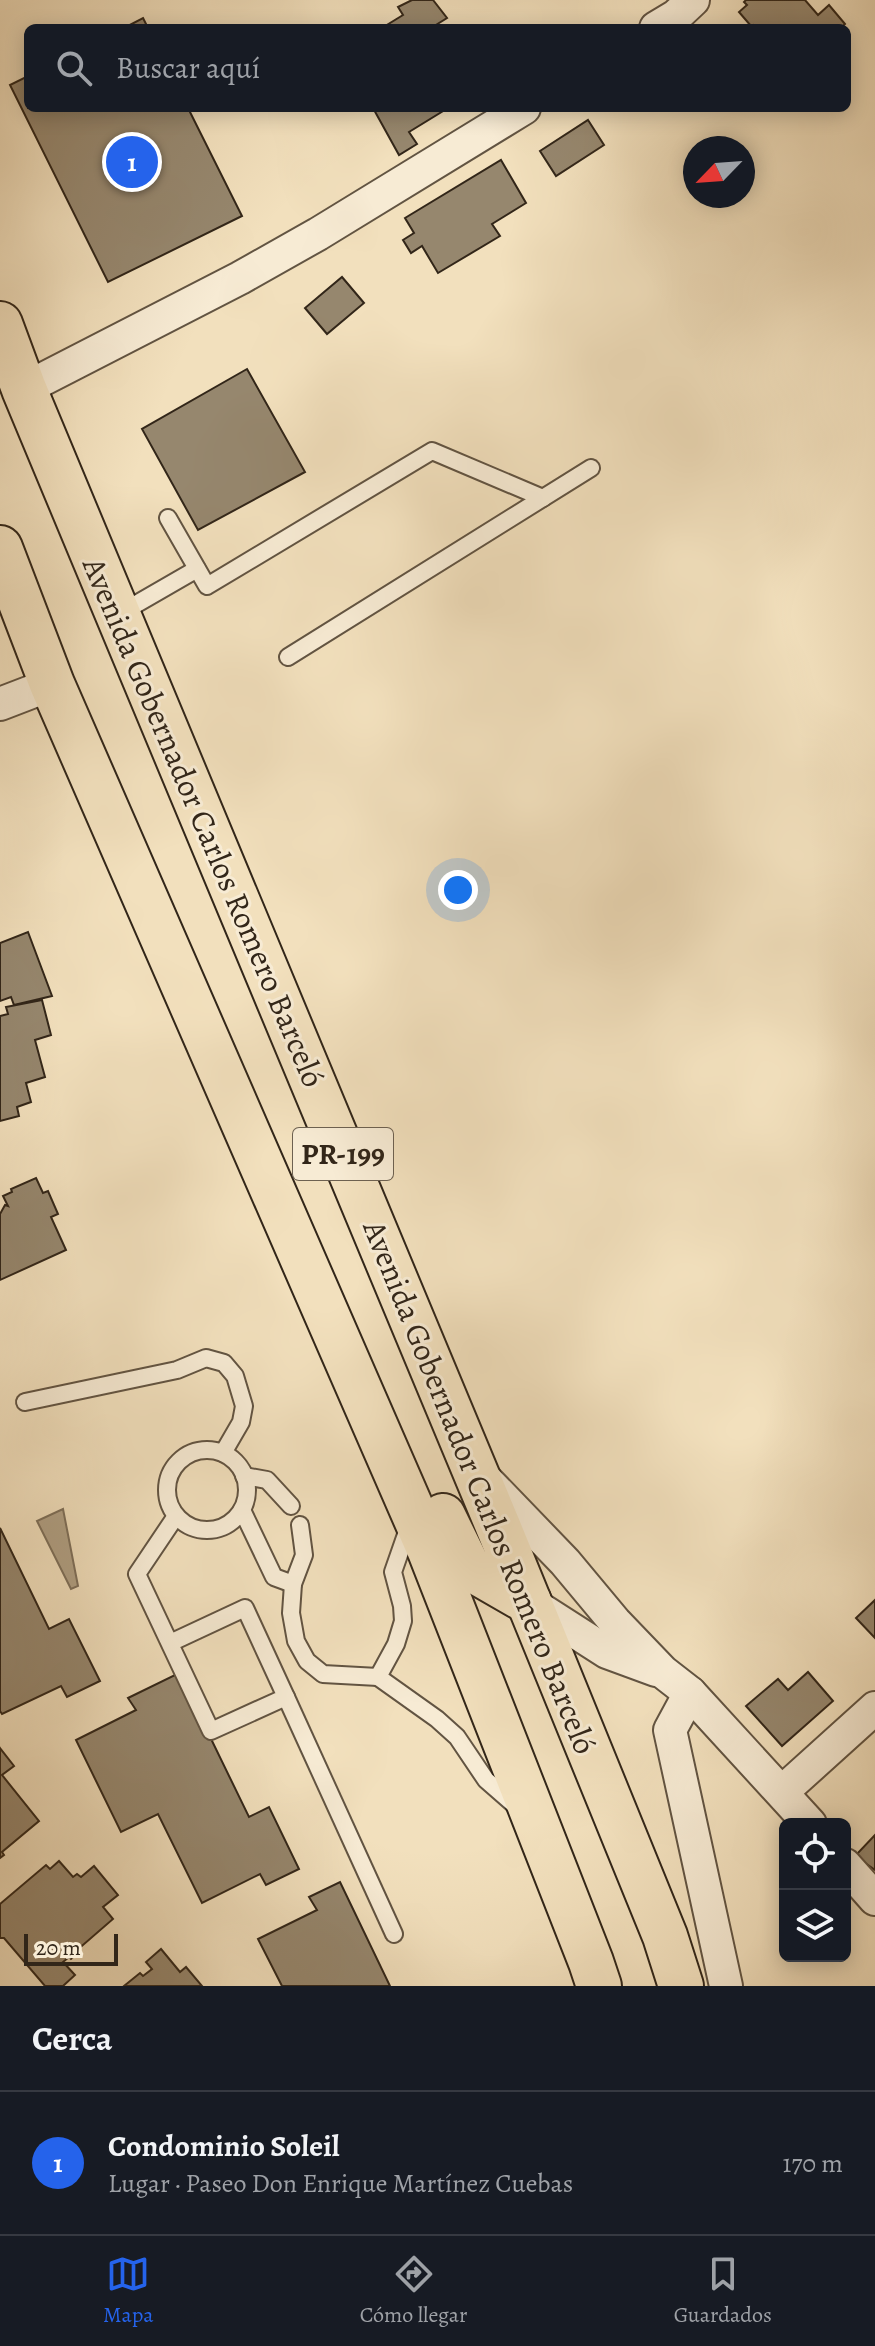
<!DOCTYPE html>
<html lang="es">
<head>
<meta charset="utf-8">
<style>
  :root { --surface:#171b24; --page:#242831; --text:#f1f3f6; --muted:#9ea1a6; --line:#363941; --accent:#2563eb }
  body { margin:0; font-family:Alegreya,serif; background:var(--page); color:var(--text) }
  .controls { position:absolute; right:24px; bottom:24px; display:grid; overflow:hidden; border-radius:12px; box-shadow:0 4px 20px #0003 }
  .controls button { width:72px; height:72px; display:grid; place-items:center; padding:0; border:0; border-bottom:2px solid var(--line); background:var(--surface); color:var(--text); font:40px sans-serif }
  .compass { position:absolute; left:683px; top:136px; width:72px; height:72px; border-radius:50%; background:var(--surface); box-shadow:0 4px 20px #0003; rotate:245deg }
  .scale { position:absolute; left:24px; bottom:20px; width:94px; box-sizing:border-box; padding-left:8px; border:4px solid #322619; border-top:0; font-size:22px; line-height:28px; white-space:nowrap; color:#322619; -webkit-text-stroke:6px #f7ebd4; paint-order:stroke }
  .you { position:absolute; left:458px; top:890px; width:28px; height:28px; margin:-20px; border:6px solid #fff; border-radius:50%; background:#1a73e8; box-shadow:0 0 0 12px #1a73e833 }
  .badge { display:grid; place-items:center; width:52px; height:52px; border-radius:50%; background:var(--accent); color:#fff; font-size:26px; font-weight:700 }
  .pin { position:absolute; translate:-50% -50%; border:4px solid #fff; box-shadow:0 2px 8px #0006 }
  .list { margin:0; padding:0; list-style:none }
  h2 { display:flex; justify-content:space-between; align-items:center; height:104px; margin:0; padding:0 32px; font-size:34px }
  h2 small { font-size:26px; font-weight:400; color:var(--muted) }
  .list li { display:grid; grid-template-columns:52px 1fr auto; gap:24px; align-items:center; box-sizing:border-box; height:144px; padding:0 32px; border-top:2px solid var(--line) }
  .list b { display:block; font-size:30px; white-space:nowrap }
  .list p { margin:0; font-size:26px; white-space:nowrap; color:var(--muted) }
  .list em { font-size:26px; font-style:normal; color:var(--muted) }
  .icon { flex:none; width:44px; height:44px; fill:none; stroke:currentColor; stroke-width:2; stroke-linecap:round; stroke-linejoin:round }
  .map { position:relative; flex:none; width:875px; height:1986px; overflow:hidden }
  .search { position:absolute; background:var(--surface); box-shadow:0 4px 20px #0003; left:24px; right:24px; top:24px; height:88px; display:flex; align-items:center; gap:20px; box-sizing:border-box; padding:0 28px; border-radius:12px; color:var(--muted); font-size:30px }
  .sheet { height:248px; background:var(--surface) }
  nav { display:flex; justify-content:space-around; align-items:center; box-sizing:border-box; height:112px; border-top:2px solid var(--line); background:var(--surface); font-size:22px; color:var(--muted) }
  nav a { display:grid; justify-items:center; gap:4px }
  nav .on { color:var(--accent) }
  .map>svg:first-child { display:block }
  .water { fill:#b1a185; stroke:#7e705a; stroke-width:2 }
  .building { fill:#96876e; stroke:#322619; stroke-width:2 }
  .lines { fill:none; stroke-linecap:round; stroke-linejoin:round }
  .service-casing { stroke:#625442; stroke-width:20 }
  .minor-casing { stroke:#625442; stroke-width:36 }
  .primary-casing { stroke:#322619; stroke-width:48 }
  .service { stroke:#f7ebd4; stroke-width:16 }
  .minor { stroke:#f7ebd4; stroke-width:32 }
  .primary { stroke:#f2e0bd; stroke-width:44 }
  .labels { text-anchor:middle; stroke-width:6; stroke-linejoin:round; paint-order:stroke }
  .shield { fill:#f7ebd4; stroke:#6d6151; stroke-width:2 }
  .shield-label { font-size:30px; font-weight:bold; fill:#322619 }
  .street-label { font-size:32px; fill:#322619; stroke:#f7ebd4 }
</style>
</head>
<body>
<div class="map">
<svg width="875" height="1986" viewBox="0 0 875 1986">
  <rect width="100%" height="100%" fill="#f2e0bd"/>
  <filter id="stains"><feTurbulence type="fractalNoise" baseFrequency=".0025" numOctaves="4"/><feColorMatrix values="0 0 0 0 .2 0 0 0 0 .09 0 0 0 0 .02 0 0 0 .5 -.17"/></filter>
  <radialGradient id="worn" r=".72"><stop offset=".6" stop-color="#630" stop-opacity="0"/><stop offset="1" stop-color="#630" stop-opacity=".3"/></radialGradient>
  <!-- water -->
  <polygon class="water" points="63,1509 78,1586 71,1589 37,1521"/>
  <!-- building -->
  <g class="building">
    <polygon points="412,0 433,0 447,18 431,28 382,28 403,15 398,7"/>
    <polygon points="746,0 805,0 818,15 829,5 845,24 841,28 756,28 753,25 751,26 739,12 747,5 744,2"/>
    <polygon points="143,18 148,28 124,28"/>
    <polygon points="28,76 28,108 188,108 242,216 108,282 10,85"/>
    <polygon points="373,108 448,108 409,132 417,144 399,155"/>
    <polygon points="588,120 604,145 556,176 540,151"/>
    <polygon points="501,160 526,203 492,224 500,236 438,273 422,246 411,253 403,240 414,233 405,218"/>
    <polygon points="342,277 364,303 327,334 305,308"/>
    <polygon points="247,369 305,472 198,530 142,429"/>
    <polygon points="28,932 52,996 14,1005 11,997 0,1001 0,943"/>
    <polygon points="42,1000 51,1035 35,1040 45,1077 26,1083 31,1102 17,1107 19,1116 0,1121 0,1016 8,1014 6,1007"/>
    <polygon points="36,1178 43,1193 48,1191 58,1214 51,1217 66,1250 0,1280 0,1214 5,1205 8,1206 3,1196 12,1192 11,1189"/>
    <polygon points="0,1528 49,1629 69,1619 100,1681 67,1697 61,1686 2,1714 0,1711"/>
    <polygon points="875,1600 875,1638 856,1618"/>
    <polygon points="808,1672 833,1701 782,1746 746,1706 778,1679 788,1690"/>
    <polygon points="179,1673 249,1817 269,1807 299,1869 266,1885 260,1874 202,1903 158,1814 121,1832 76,1740 136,1710 128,1698"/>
    <polygon points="0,1748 14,1766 2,1775 39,1821 2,1852 4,1855 0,1858"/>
    <polygon points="875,1835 875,1870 855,1856"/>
    <polygon points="59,1861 73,1877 77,1874 81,1877 94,1866 118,1895 103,1907 113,1919 76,1951 78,1953 71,1959 69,1957 63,1962 75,1975 63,1986 45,1986 4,1938 0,1938 0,1904 46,1865 50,1869"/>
    <polygon points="340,1882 390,1986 282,1986 258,1939 317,1910 309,1897"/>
    <polygon points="161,1949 180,1972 186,1967 202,1986 124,1986 140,1973 143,1976 152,1969 146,1962"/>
  </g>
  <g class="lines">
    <!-- service casing -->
    <g class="service-casing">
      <g id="service">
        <polyline points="168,518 207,586 432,451 543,498"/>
        <polyline points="119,614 197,569"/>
        <polyline points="288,657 591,468"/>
        <polyline points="25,1402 177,1370 206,1358 224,1363 235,1376 244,1406 241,1422 223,1453"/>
        <circle cx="207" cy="1490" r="40"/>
        <polyline points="244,1476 267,1480 291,1506"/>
        <polyline points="242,1510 274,1577 293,1584"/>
        <polyline points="300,1525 304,1555 293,1584 291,1613 296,1641 307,1661 323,1674 378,1677"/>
        <polyline points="409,1526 393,1572 402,1606 403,1621 396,1644 378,1677 437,1719 457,1737 486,1780 517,1807"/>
        <polyline points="170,1643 245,1608 286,1697 211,1731 137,1574 176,1516"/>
        <polyline points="286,1697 394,1934"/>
      </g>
    </g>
    <!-- minor casing -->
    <g class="minor-casing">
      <g id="minor">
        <polyline points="656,28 676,16 693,0"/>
        <polyline points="24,389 240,278 318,234 524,108"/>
        <polyline points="0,704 52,684"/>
        <polyline points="483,1477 565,1562 615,1622 663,1672 690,1693 810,1824"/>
        <polyline points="529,1602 607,1652 656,1670"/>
        <polyline points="690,1693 670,1730 726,1986"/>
        <polyline points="782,1792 875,1708"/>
        <polyline points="845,1865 875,1899"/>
      </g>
    </g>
    <!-- primary casing -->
    <g class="primary-casing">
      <g id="primary">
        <polyline points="0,324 24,389 500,1531 665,1936 681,1986"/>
        <polyline points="0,548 52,684 430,1551 591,1962 599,1986"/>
        <polyline points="443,1516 468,1567 529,1602"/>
      </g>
    </g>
    <!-- service -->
    <use href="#service" class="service"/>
    <!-- minor -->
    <use href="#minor" class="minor"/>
    <!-- primary -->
    <use href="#primary" class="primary"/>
  </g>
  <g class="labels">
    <!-- shield labels -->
    <rect class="shield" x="293" y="1128" width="100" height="52" rx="6"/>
    <g class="shield-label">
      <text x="343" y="1164">PR-199</text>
    </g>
    <!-- street labels -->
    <g class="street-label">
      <text transform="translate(204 822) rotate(67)" y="11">Avenida Gobernador Carlos Romero Barceló</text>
      <text transform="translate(480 1487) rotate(68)" y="11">Avenida Gobernador Carlos Romero Barceló</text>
    </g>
  </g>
  <rect width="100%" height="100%" filter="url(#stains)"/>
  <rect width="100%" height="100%" fill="url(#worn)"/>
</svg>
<div class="controls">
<button><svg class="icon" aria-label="locate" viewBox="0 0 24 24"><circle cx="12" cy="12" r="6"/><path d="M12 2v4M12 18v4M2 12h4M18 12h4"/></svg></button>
<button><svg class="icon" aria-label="layers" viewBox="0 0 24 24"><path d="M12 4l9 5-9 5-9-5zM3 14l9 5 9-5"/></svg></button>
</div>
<svg class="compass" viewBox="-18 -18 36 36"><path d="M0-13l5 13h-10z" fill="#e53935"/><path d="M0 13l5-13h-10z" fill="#9ea1a6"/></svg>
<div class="scale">20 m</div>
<div class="you"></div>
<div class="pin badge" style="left:132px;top:162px">1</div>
<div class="search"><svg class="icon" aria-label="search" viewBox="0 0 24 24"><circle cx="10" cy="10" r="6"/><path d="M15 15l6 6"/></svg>Buscar aquí</div>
</div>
<section class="sheet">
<h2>Cerca<small></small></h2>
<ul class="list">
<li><span class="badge">1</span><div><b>Condominio Soleil</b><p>Lugar · Paseo Don Enrique Martínez Cuebas</p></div><em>170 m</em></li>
</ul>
</section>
<nav>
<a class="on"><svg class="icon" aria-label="map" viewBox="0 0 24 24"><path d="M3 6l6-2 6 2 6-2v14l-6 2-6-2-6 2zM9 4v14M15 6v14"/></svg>Mapa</a>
<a><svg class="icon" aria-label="directions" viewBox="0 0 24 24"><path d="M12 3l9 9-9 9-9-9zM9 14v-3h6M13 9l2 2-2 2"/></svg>Cómo llegar</a>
<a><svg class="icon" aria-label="saved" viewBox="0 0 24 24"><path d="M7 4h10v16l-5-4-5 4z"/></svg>Guardados</a>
</nav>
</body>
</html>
